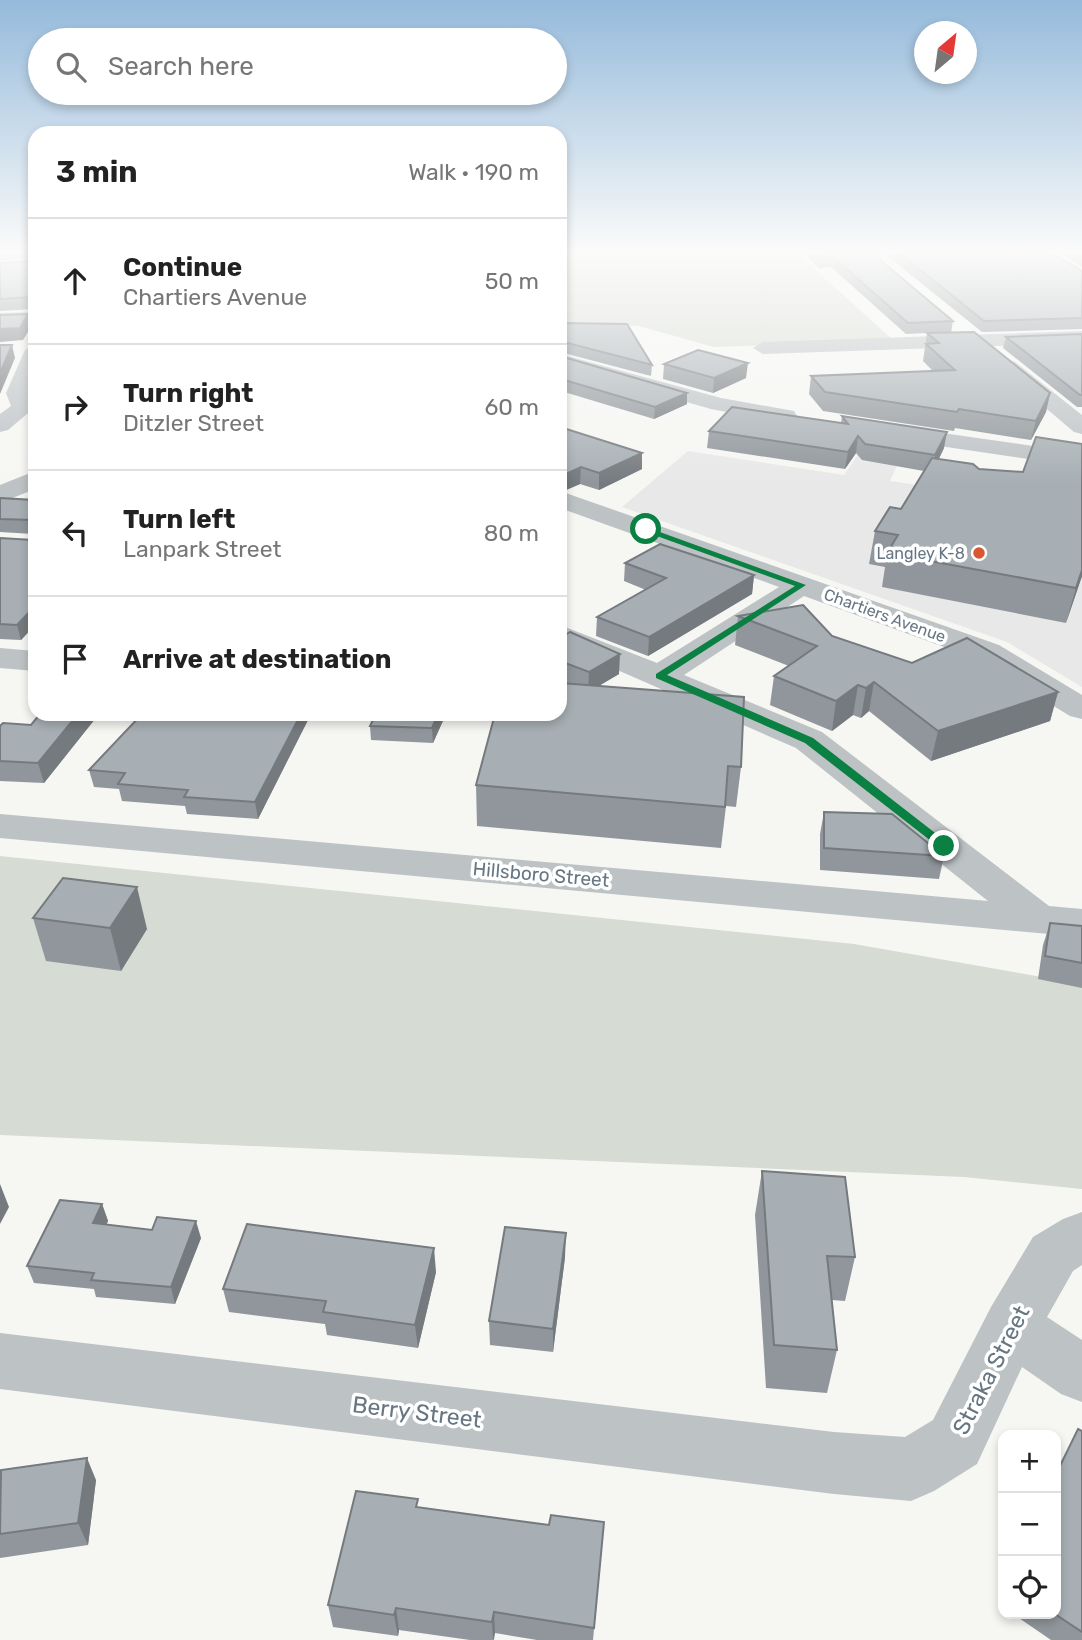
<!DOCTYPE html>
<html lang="en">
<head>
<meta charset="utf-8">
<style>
  :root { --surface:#fff; --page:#f2f2f2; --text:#222; --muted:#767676; --line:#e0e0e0 }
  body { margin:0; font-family:Rubik,sans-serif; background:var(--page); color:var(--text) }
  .controls { position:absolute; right:21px; bottom:21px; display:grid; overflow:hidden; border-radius:14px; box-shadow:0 4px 10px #0003 }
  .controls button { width:63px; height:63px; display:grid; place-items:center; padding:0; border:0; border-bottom:2px solid var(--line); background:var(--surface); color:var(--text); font:35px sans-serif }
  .compass { position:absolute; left:914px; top:21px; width:63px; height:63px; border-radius:50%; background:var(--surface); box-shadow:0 4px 10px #0003; rotate:29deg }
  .stop { position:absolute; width:21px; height:21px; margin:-16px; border:5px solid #0b8043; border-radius:50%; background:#fff }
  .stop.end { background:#0b8043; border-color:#fff; box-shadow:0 2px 7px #0008 }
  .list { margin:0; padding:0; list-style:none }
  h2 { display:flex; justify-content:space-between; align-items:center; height:91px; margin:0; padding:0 28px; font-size:30px }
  h2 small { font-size:23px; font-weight:400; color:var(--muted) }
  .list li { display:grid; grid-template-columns:46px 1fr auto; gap:21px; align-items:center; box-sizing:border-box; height:126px; padding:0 28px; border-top:2px solid var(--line) }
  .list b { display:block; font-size:26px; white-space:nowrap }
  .list p { margin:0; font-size:23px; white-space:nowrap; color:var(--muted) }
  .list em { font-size:23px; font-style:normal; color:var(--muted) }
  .icon { flex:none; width:38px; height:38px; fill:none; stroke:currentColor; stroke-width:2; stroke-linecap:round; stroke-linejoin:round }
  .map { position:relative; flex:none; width:1082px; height:1640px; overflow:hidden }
  .search { position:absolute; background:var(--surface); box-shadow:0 4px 10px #0003; left:28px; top:28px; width:539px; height:77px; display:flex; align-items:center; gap:18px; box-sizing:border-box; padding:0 24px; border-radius:38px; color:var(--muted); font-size:26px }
  .panel { position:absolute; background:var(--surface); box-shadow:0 4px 10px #0003; left:28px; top:126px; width:539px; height:595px; border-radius:21px }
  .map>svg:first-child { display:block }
  .built { fill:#e7e8e7 }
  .green { fill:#d6dbd3 }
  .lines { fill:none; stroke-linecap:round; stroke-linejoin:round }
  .minor { fill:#bdc2c5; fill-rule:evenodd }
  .wall { fill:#90969b }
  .shaded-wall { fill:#757a7e }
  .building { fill:#a7afb4; stroke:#757a7e; stroke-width:2 }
  .route { fill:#0b8043 }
  .poi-dot { fill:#d95831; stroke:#fff; stroke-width:2.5 }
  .labels { text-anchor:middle; stroke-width:7; stroke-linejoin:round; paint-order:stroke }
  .far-poi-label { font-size:16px; fill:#677683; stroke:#fff; text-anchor:end }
  .far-street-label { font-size:16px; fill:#677683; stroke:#fff }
  .street-label { font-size:19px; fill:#677683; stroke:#fff }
  .near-street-label { font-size:23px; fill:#677683; stroke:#fff }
</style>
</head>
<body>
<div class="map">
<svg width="1082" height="1640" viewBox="0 0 1082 1640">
  <rect width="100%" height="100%" fill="#f6f6f3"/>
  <!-- built -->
  <polygon class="built" points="870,437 907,443 890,481 1082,510 1082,687 1007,642 622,507 688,451 844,475"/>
  <!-- green -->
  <g class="green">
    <polygon points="560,254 798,254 894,341 714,347 639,326 560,325"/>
    <polygon points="0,856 854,944 1082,984 1082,1189 964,1177 0,1135"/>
  </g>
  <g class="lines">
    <!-- minor -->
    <g class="minor">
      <polygon points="35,312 35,324 0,325 0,313"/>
      <polygon points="1082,331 1082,343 763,354 753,348 763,342"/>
      <polygon points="35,344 35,375 28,393 34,408 8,430 0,432 0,414 11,406 6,393 25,350"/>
      <polygon points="560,354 721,398 794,411 797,416 786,423 711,409 560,366"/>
      <polygon points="1008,360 1015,362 1082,415 1082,434 1074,432 1001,370 998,366"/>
      <polygon points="893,426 1082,453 1082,467 885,438 881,433 885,428"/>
      <polygon points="35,471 35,489 0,503 0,485"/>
      <polygon points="560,491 999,645 1082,695 1082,719 1070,716 977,659 804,596 684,675 822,732 1049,906 1082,909 1082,937 0,838 0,814 988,901 796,748 560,645 560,625 657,663 779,587 560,508"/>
      <polygon points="0,648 35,651 35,671 0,668"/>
      <polygon points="1082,1212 1082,1265 1073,1271 1047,1317 1082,1340 1082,1402 1061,1394 1022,1367 977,1464 934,1491 911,1501 834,1494 0,1389 0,1333 834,1432 905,1437 933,1420 991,1307 1033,1237 1063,1219"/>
    </g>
  </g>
  <!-- wall -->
  <g class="wall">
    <polygon points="0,254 35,254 35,258 0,260"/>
    <polygon points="805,254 873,254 953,321 951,333 1050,393 1046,412 1031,440 955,428 954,431 823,411 809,394 811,376 933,371 923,361 927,333 906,334 831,267 819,268"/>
    <polygon points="885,254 1054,254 1082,271 1082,329 982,332"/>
    <polygon points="1062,254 1082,254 1082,267"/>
    <polygon points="35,260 35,309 0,311 0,263"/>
    <polygon points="560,323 652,365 651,376 560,352"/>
    <polygon points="1082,334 1082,407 1077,407 1003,348 1006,337"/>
    <polygon points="560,356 687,393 687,404 654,419 561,391"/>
    <polygon points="664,364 746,378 713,393 663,379"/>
    <polygon points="842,416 944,448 939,459 979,469 1023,472 1082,444 1082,576 1066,623 882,587 885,567 869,564 875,531 901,509 924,471 862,460 856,453 845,469 707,448 709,431 841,423"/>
    <polygon points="560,427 642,453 642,469 599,490 580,484 566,490 560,489"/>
    <polygon points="0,498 35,500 35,625 21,640 0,639 0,538 33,540 33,534 0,532"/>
    <polygon points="625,563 754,575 752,594 648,656 596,636 597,617 646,590 624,581"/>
    <polygon points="738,616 832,636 912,663 1058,692 1050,721 931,761 869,711 861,718 853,715 832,731 770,705 774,676 789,666 735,645"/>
    <polygon points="560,638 619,674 599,686 741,767 736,807 726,806 721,848 477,826 476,785 565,683 560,681"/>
    <polygon points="40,714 99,714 44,783 0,781 0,726 31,725"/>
    <polygon points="142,714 311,714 258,819 187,814 185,806 122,801 119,789 94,787 89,770"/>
    <polygon points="376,714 446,714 433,743 371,740 370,726"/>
    <polygon points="824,812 944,856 939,879 820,870 820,834"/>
    <polygon points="33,918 147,929 121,971 46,961"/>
    <polygon points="1050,923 1082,926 1082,988 1038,979 1043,945"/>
    <polygon points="762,1171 855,1257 845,1301 832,1300 837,1350 827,1393 766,1388 755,1215"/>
    <polygon points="102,1204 108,1221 106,1225 201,1238 175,1304 96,1297 94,1289 34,1283 27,1266"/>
    <polygon points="565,1257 553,1352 490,1345 489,1321"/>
    <polygon points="436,1272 418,1348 327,1335 325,1324 229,1312 223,1289"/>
    <polygon points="1082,1431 1082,1640 1051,1640 1013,1614 1056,1614"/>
    <polygon points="0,1473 96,1480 88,1545 0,1558"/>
    <polygon points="419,1507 602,1544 593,1640 537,1640 495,1633 494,1640 470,1640 399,1630 398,1636 333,1627 328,1605"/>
  </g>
  <!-- shaded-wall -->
  <g class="shaded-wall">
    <polygon points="28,314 31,327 23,340 0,342 0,329"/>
    <polygon points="12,345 15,358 0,394 0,373"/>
    <polygon points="748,363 746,378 713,393 714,378"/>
    <polygon points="687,393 687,404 654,419 655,407"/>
    <polygon points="1050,393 1046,412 1031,440 1036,421"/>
    <polygon points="947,432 944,448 932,472 935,455"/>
    <polygon points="858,436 856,453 845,469 848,452"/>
    <polygon points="642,453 642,469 599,490 599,473"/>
    <polygon points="581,467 580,484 566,490 566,474"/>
    <polygon points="1082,570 1082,576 1066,623 1076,588"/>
    <polygon points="754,575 752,594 648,656 649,637"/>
    <polygon points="35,606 35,625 21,640 17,625"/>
    <polygon points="620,654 619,674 588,692 589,672"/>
    <polygon points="874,682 869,711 861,718 866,688"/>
    <polygon points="858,685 853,715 832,731 836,701"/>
    <polygon points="1058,692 1050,721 931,761 938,731"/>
    <polygon points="78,714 99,714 44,783 38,763"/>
    <polygon points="301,714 311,714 258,819 255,802"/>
    <polygon points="438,714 446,714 433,743 432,728"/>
    <polygon points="137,887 147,929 121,971 110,928"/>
    <polygon points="0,1184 9,1207 0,1224"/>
    <polygon points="102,1204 108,1221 99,1240 93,1223"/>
    <polygon points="196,1221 201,1238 175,1304 171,1287"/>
    <polygon points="566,1233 565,1257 553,1352 553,1329"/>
    <polygon points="434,1248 436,1272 418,1348 415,1325"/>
    <polygon points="87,1458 96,1480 88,1545 78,1523"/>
    <polygon points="396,1608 399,1630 398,1636 394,1615"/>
    <polygon points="494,1612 495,1633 493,1640 492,1622"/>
  </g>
  <!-- building -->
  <g class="building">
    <polygon points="817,254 873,254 953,321 908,323 833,257 820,257"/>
    <polygon points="900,254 1053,254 1082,271 1082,318 984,321"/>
    <polygon points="35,260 35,303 32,297 0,299 0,263"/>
    <polygon points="28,314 20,328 0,329 0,315"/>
    <polygon points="560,323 627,324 652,365 560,341"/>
    <polygon points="974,332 1050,393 1036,421 959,409 957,412 825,392 811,376 955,370 926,344 939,343 927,333"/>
    <polygon points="1082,334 1082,395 1080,395 1006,337"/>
    <polygon points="0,345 12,345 0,373"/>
    <polygon points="698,350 748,363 714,378 664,364"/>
    <polygon points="560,356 687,393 655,407 561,379"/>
    <polygon points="732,407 848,424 842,416 947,432 935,455 865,444 858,436 848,452 709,431"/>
    <polygon points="560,427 642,453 599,473 581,467 566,474 560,473"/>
    <polygon points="1036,437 1082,444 1082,570 1076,588 887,553 898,535 875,531 890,507 901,509 932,458 973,464 979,469 1023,472"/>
    <polygon points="0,498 35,500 35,606 17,625 0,624 0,538 33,540 33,520 0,519"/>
    <polygon points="660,544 754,575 649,637 597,617 666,578 625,563"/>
    <polygon points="803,605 832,636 912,663 967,638 1058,692 938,731 874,682 866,688 858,685 836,701 774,676 817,646 738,616"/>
    <polygon points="570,632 620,654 589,672 560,661 560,638"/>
    <polygon points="560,683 744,697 741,767 728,766 725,807 476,785 495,714 560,714"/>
    <polygon points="40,714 78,714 38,763 0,761 0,726 3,723 31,725"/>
    <polygon points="142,714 301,714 255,802 184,797 188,790 118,784 125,773 89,770"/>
    <polygon points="376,714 438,714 432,728 370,726"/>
    <polygon points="824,812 892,814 944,856 824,848"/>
    <polygon points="63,878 137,887 110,928 33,918"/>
    <polygon points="1050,923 1082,926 1082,963 1045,956"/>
    <polygon points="762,1171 845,1177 855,1257 827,1256 837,1350 774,1345"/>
    <polygon points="60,1200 102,1204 93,1223 152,1230 157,1217 196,1221 171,1287 91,1280 94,1273 27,1266"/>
    <polygon points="247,1224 434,1248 415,1325 323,1312 326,1301 223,1289"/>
    <polygon points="505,1227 566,1233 553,1329 489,1321"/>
    <polygon points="1078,1429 1082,1431 1082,1632 1055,1614 1056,1474"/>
    <polygon points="87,1458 78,1523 0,1534 1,1470"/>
    <polygon points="356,1491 418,1499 416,1507 549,1525 551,1515 604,1522 594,1628 494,1612 492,1622 396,1608 394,1615 328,1605"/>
  </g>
  <!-- sky -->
  <linearGradient id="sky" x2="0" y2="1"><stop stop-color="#95badb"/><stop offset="0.52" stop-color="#fbfbfa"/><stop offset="1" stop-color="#fbfbfa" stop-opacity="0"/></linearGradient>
  <rect width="1082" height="484" fill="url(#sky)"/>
  <!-- route -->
  <polygon class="route" points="646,527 806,585 667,675 813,738 948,843 948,848 940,848 805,743 656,678 656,674 795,586 643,531"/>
  <!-- markers -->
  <circle class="poi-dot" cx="979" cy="553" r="7"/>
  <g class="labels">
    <!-- far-poi labels -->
    <g class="far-poi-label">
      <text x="965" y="559">Langley K-8</text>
    </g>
    <!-- far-street labels -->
    <g class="far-street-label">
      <text transform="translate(885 615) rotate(20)" y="6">Chartiers Avenue</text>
    </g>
    <!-- street labels -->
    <g class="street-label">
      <text transform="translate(541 874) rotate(5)" y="7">Hillsboro Street</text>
    </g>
    <!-- near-street labels -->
    <g class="near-street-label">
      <text transform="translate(991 1370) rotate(-63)" y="8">Straka Street</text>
      <text transform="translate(417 1412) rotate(7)" y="8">Berry Street</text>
    </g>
  </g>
</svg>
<div class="controls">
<button>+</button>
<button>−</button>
<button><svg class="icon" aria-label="locate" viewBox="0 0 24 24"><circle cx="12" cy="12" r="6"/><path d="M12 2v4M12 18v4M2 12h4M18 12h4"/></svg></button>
</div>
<svg class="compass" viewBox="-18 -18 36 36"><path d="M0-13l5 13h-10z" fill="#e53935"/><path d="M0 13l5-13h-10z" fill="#767676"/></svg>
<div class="stop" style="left:646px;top:529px"></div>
<div class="stop end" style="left:944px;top:846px"></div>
<div class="search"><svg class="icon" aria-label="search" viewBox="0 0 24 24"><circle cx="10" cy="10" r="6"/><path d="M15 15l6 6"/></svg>Search here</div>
<section class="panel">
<h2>3 min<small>Walk · 190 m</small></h2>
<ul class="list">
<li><svg class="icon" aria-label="ahead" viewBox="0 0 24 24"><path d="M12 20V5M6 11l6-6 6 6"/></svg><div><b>Continue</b><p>Chartiers Avenue</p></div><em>50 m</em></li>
<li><svg class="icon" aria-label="right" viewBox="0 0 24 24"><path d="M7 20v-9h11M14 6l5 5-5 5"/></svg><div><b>Turn right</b><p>Ditzler Street</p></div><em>60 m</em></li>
<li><svg class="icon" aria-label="left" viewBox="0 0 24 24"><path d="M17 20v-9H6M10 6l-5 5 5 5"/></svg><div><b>Turn left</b><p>Lanpark Street</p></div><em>80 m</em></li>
<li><svg class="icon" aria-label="arrive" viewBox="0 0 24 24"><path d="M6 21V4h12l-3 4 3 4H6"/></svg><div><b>Arrive at destination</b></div></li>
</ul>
</section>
</div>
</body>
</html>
